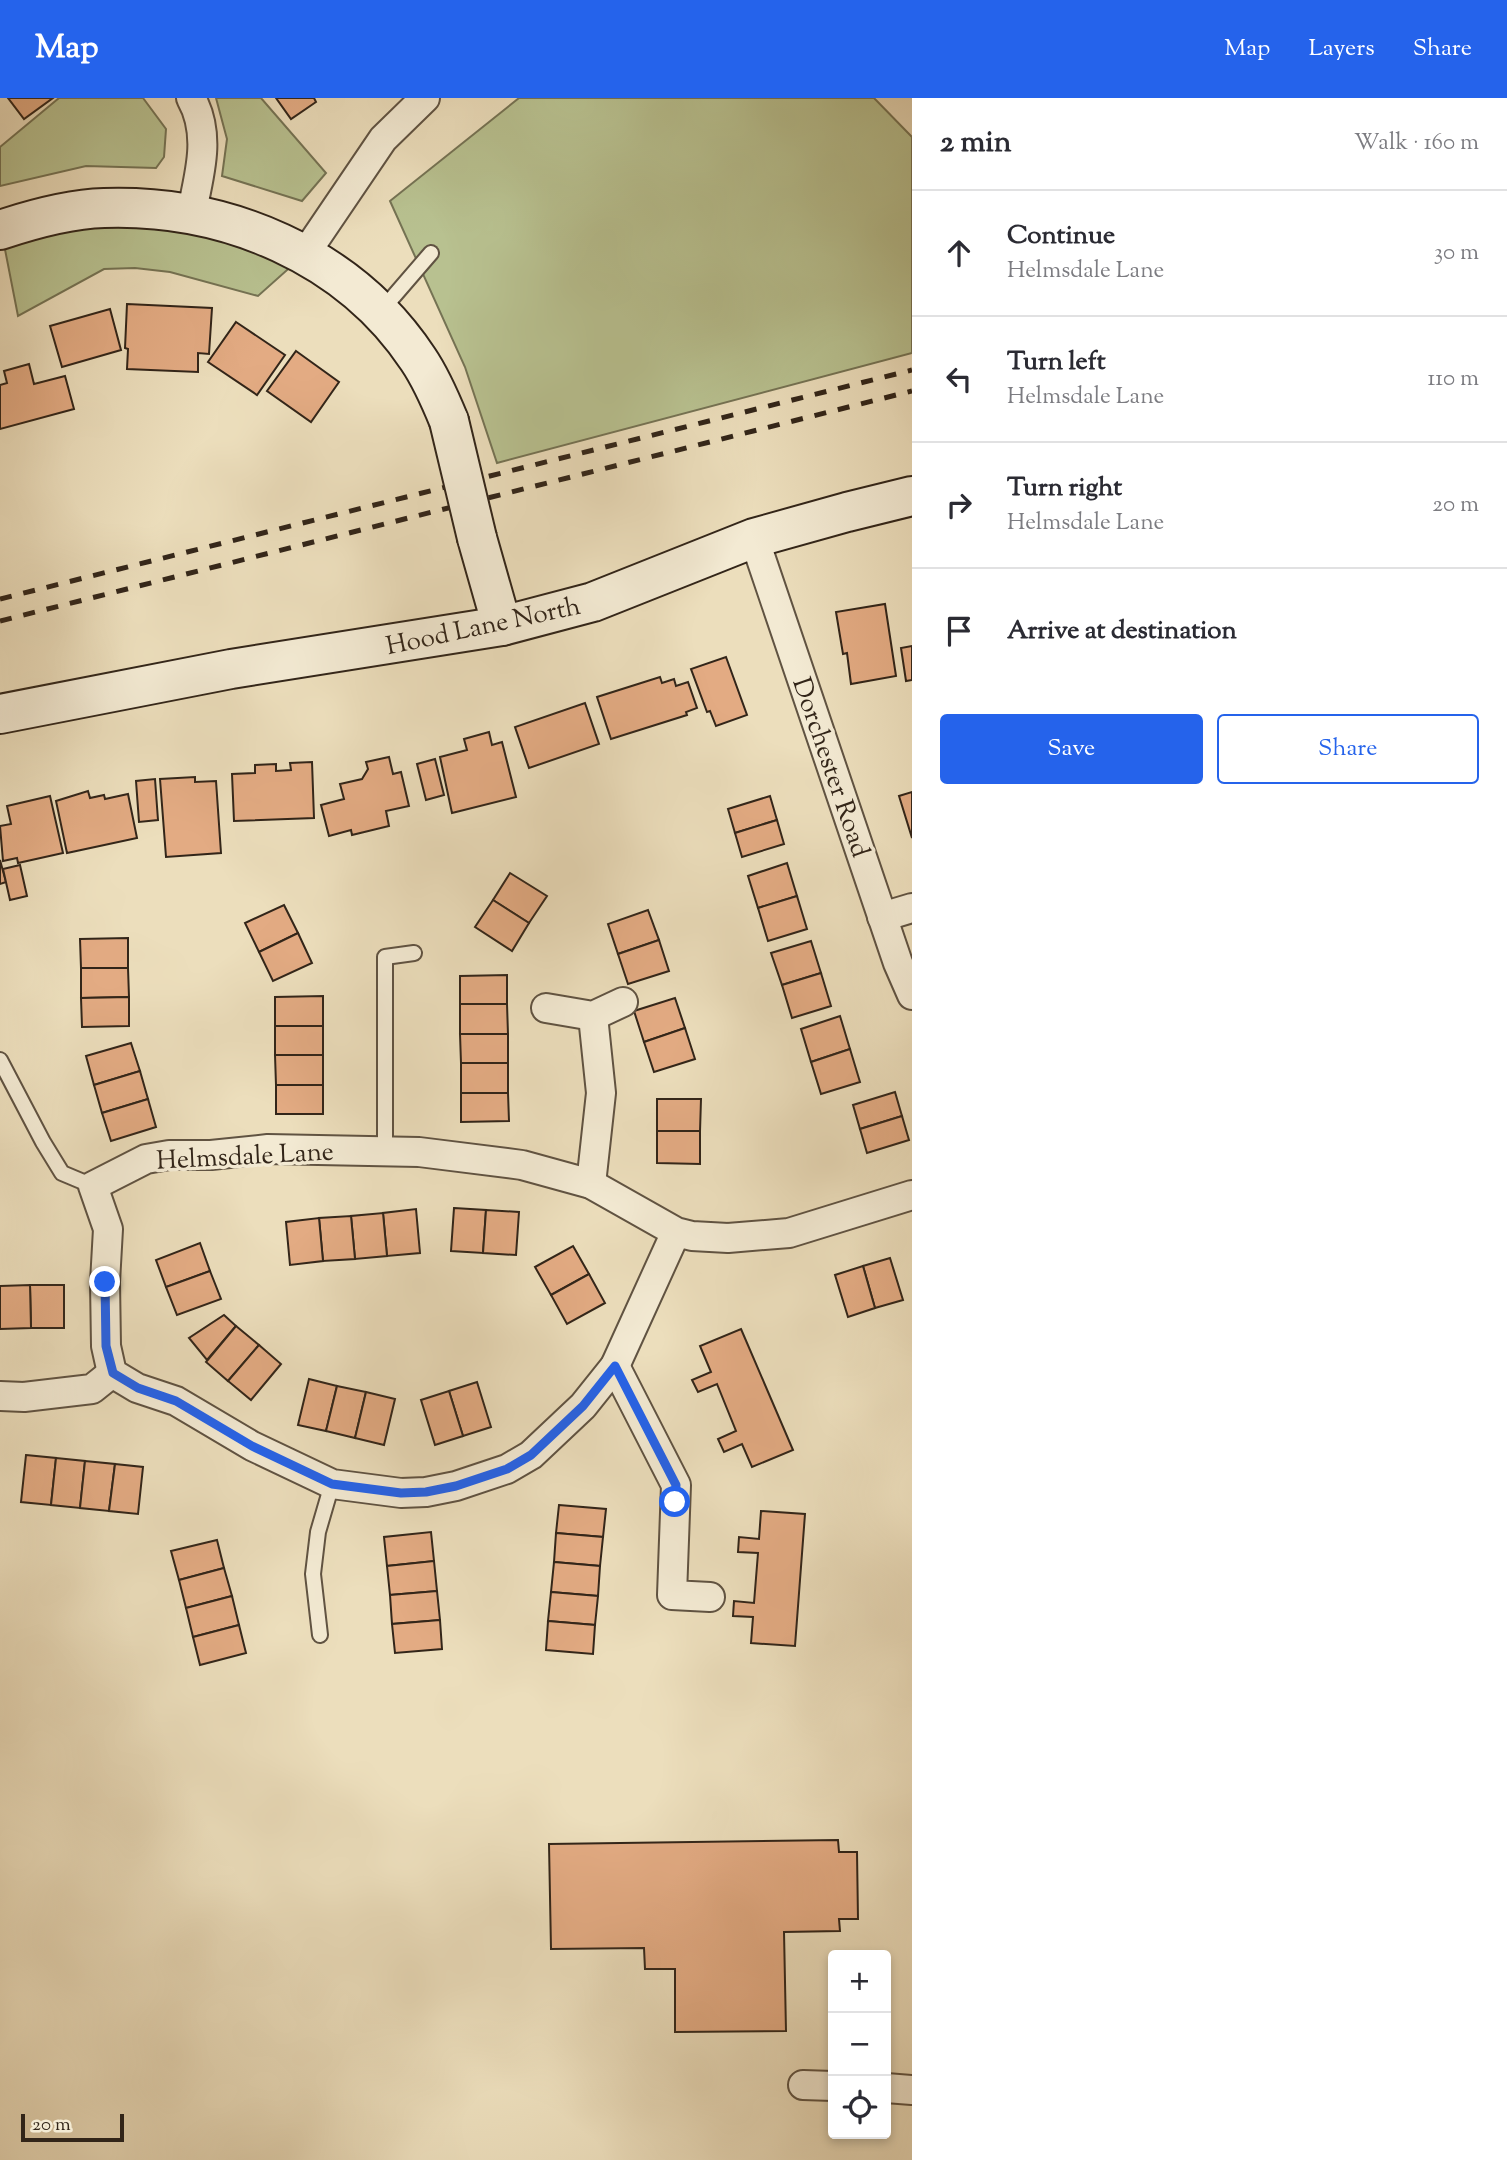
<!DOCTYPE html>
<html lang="en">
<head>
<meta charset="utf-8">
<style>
  :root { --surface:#fff; --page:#f7f7f7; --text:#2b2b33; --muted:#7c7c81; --line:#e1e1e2; --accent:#2563eb }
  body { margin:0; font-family:"Sorts Mill Goudy",serif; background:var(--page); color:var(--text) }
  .controls { position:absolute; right:21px; bottom:21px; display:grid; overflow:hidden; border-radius:7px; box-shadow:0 4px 10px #0003 }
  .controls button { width:63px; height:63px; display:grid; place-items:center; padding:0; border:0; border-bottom:2px solid var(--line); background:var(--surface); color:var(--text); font:35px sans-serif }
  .scale { position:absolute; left:21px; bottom:18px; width:103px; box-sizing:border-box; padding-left:7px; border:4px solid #322519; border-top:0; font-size:19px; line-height:24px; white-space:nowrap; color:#322519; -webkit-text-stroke:5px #f3ead3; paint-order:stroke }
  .stop { position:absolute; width:21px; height:21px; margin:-16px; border:5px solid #2563eb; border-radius:50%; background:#fff }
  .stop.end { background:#2563eb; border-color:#fff; box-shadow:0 2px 7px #0008 }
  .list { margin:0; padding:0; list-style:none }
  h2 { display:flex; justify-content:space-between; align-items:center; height:91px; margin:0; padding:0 28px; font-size:30px }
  h2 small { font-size:23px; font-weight:400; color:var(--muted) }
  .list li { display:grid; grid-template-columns:46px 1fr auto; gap:21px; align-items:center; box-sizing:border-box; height:126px; padding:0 28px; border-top:2px solid var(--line) }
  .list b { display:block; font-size:26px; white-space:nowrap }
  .list p { margin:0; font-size:23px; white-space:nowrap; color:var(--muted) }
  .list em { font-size:23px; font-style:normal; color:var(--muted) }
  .actions { display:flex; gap:14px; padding:21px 28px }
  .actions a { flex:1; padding:16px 0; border:2px solid var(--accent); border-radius:7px; text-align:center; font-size:24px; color:var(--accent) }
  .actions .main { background:var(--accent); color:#fff }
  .icon { flex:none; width:38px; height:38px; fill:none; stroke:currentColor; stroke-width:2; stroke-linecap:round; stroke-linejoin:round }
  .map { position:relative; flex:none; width:912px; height:2062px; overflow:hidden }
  header { display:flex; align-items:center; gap:42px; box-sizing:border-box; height:98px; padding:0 35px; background:var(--accent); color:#fff }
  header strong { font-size:33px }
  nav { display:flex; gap:38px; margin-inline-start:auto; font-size:24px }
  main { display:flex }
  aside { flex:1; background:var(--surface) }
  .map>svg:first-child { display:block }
  .green { fill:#b8c190; stroke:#757354; stroke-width:2 }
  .building { fill:#e3ab83; stroke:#322519; stroke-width:2 }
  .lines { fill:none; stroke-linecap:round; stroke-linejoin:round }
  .lane-casing { stroke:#605342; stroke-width:18 }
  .street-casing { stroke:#605342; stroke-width:32 }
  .secondary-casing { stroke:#322519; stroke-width:42 }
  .lane { stroke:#f3ead3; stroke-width:14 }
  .street { stroke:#f3ead3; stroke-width:28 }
  .secondary { stroke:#f3ead3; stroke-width:38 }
  .rail { stroke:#322519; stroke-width:5; stroke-dasharray:12 12; stroke-linecap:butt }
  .secondary-bridge-casing { stroke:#322519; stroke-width:42; stroke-linecap:butt }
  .secondary-bridge { stroke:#f3ead3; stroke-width:38 }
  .route { stroke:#2563eb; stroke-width:9 }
  .labels { text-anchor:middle; stroke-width:7; stroke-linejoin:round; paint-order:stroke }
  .street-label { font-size:26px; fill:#322519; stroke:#f3ead3 }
</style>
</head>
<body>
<header>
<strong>Map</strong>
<nav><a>Map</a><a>Layers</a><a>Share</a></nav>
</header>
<main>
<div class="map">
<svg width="912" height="2062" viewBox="0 0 912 2062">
  <rect width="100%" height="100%" fill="#ecdebc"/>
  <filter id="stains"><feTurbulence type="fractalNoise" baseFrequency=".00286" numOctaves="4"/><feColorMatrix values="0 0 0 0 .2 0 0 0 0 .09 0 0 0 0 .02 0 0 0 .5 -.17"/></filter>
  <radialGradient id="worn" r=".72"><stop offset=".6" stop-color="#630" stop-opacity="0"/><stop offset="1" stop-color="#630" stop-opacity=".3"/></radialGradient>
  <!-- green -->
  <g class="green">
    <polygon points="59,0 143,0 166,31 164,59 156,70 86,68 0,88 0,49"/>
    <polygon points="216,0 261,0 326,75 302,103 222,78 227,41"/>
    <polygon points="519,0 874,0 912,39 912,255 497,365 465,269 390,103"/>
    <polygon points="102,110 305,156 258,198 170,174 135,170 104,171 18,218 1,131"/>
  </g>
  <!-- building -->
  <g class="building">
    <polygon points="8,0 53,0 24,21"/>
    <polygon points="276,0 314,0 316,4 291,21"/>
    <polygon points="127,206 212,210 209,256 198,255 198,274 127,271 128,251 125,250"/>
    <polygon points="110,211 121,252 62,269 50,228"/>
    <polygon points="236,224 285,257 257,297 208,264"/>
    <polygon points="296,253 339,284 311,324 267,293"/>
    <polygon points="29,266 34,286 65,278 74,311 0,331 0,287 7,285 4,273"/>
    <polygon points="885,506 896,578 851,586 847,555 843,556 836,514"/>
    <polygon points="912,548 912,582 906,583 901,550"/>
    <polygon points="726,559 747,617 716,628 710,613 707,614 691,571"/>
    <polygon points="660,579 662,585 674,581 676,588 688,584 697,610 686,614 687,617 611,641 597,599"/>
    <polygon points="585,605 599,646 529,670 515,629"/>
    <polygon points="489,634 492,647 502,644 516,699 452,715 440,659 467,652 464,641"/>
    <polygon points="389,659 393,676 401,674 409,708 386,713 389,728 352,737 351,732 329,738 321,707 344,701 340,686 362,681 368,671 366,664"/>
    <polygon points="435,661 444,697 426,702 417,666"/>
    <polygon points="312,664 314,720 234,723 232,676 255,675 255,667 276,666 276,673 291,672 290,665"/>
    <polygon points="195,679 195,684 216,683 221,755 166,759 160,681"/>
    <polygon points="155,681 158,722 139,724 136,683"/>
    <polygon points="88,693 90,700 104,697 105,701 128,696 137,740 67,755 56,703"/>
    <polygon points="912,694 912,740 899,698"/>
    <polygon points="50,698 63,755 18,765 17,760 3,763 0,728 11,726 7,708"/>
    <polygon points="770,698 777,722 735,735 728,711"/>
    <polygon points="777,722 784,746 742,759 735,735"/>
    <polygon points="0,762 6,784 0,786"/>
    <polygon points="787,765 797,798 758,810 748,778"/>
    <polygon points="20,767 27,798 10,802 3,771"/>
    <polygon points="510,775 547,798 529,825 493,802"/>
    <polygon points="797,798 807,831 768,843 758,810"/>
    <polygon points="493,802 529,825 512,853 475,829"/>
    <polygon points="284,807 298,835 259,854 245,825"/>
    <polygon points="648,812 659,842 618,856 608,826"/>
    <polygon points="298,835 312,865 273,883 259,854"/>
    <polygon points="128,840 128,870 81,870 80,841"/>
    <polygon points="659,842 669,873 628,886 618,856"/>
    <polygon points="811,843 821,875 782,887 771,855"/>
    <polygon points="81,870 128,870 129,899 81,900"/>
    <polygon points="821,875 831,908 792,920 782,887"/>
    <polygon points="507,877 507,906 460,906 460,878"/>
    <polygon points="323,898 323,928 275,928 275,899"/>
    <polygon points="129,899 129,928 82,929 81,900"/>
    <polygon points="675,900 685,930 644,944 634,913"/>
    <polygon points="460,906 507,906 508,936 460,936"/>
    <polygon points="840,918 850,951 811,964 801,931"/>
    <rect x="275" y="928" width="48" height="29"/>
    <polygon points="685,930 695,961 654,974 644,944"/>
    <polygon points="460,936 508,936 508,965 461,965"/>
    <polygon points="131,945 140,973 94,987 86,958"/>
    <polygon points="850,951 860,984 821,996 811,964"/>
    <polygon points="275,957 323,957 323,987 276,987"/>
    <rect x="461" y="965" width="47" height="30"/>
    <polygon points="140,973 148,1001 102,1015 94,987"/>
    <rect x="276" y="987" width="47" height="29"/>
    <polygon points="895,994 902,1018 860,1031 853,1007"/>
    <polygon points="461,995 508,995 509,1023 461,1024"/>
    <polygon points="148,1001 156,1029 111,1043 102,1015"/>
    <polygon points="657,1001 701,1001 700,1033 657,1033"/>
    <polygon points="902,1018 909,1042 867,1055 860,1031"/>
    <polygon points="657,1033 700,1033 700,1066 657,1065"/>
    <polygon points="454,1110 486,1112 483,1155 451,1153"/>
    <polygon points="416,1111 420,1155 387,1158 383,1115"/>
    <polygon points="486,1112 519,1114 516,1157 483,1155"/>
    <polygon points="383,1115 387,1158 355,1161 351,1118"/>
    <polygon points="351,1118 355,1161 323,1163 319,1120"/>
    <polygon points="319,1120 323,1163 290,1167 286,1124"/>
    <polygon points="200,1145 210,1173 166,1189 156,1162"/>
    <polygon points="573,1148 589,1176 551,1197 535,1169"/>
    <polygon points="890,1160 903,1202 875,1210 863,1168"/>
    <polygon points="863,1168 875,1210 848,1219 835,1177"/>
    <polygon points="210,1173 221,1201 177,1217 166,1189"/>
    <polygon points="589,1176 605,1205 567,1226 551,1197"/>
    <polygon points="30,1187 64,1187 64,1230 31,1230"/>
    <polygon points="30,1187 31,1230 0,1231 0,1188"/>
    <polygon points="224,1217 236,1228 207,1262 189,1240"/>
    <polygon points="236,1228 259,1247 228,1283 206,1264"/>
    <polygon points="741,1231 793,1352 752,1369 742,1346 724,1354 718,1341 736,1333 717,1286 698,1294 692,1282 711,1274 700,1248"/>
    <polygon points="259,1247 281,1266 251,1302 228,1283"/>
    <polygon points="309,1281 337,1288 326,1333 298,1327"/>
    <polygon points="477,1284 491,1329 463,1338 449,1293"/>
    <polygon points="337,1288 366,1294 355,1340 326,1333"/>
    <polygon points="449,1293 463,1338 435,1347 421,1302"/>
    <polygon points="366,1294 395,1301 384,1347 355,1340"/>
    <polygon points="26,1357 56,1360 51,1407 21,1404"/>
    <polygon points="56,1360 85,1363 80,1410 51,1407"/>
    <polygon points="85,1363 115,1366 109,1413 80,1410"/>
    <polygon points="115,1366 143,1369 138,1416 109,1413"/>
    <polygon points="559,1407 606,1411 603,1439 556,1435"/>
    <polygon points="761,1413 805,1416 795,1548 751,1545 753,1519 733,1518 734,1503 754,1505 758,1455 738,1454 739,1439 759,1441"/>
    <polygon points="431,1434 434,1463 387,1468 384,1439"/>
    <polygon points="556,1435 603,1439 600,1468 554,1464"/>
    <polygon points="217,1442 224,1470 179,1482 171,1453"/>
    <polygon points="434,1463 437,1493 390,1497 387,1468"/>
    <polygon points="554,1464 600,1468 598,1498 551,1494"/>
    <polygon points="224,1470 232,1498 186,1510 179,1482"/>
    <polygon points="437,1493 440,1522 392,1526 390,1497"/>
    <polygon points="551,1494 598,1498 595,1527 548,1523"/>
    <polygon points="232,1498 239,1527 193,1539 186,1510"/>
    <polygon points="440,1522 442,1551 395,1555 392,1526"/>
    <polygon points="548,1523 595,1527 593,1556 546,1552"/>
    <polygon points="239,1527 246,1555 200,1567 193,1539"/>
    <polygon points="838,1742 839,1754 857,1754 858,1821 839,1821 840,1833 784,1834 786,1933 675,1934 675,1871 645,1871 644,1850 551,1851 549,1746"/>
  </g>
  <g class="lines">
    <!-- lane casing -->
    <g class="lane-casing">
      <g id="lane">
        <polyline points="381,213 431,155"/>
        <polyline points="0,962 43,1044 62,1075 93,1088"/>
        <polyline points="385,1053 385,859 414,855"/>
        <polyline points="320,1537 313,1476 318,1434 332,1386"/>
      </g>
    </g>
    <!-- street casing -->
    <g class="street-casing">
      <g id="street">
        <path d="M191,117C199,78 212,37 191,0"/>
        <polyline points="305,156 383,41 425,0"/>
        <polyline points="754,440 898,865 912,897"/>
        <polyline points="882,819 912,810"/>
        <polyline points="546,910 593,918 623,904"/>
        <polyline points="591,1086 601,995 593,918"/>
        <polyline points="676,1134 615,1268 583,1308 531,1357 507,1371 456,1388 426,1394 401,1395 332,1386 252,1348 176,1303 137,1290 112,1275 106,1248 105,1184 108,1131 93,1088 146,1061 169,1057 211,1057 268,1051 419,1054 522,1067 591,1086 676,1134 692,1138 728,1140 789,1135 912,1097"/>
        <polyline points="615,1268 676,1387 672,1497 710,1499"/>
        <polyline points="0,1298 24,1299 92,1291 112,1275"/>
        <polyline points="803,1987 833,1988"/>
        <polyline points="886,1990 912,1992"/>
      </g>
    </g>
    <!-- secondary casing -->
    <g class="secondary-casing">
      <g id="secondary">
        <path d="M0,132C33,121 69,111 104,110C226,106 349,157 418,261C431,280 440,301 449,323"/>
        <polyline points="477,440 502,528"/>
        <polyline points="0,616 231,571 502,528 593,504 754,440 847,414 912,398"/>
      </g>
    </g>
    <!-- lane -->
    <use href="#lane" class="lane"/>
    <!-- street -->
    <use href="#street" class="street"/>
    <!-- secondary -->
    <use href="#secondary" class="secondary"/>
    <!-- rail -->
    <g class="rail">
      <polyline points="0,501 912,272"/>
      <polyline points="0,523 912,293"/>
    </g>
    <!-- secondary-bridge casing -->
    <g class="secondary-bridge-casing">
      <polyline id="secondary-bridge" points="449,323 477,440"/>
    </g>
    <!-- secondary-bridge -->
    <use href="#secondary-bridge" class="secondary-bridge"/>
  </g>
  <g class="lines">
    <!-- route -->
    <polyline class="route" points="105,1184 106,1248 113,1275 138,1290 176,1303 252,1348 332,1386 401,1395 426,1394 456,1388 507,1371 531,1357 583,1308 615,1268 676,1387 675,1404"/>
  </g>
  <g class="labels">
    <!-- street labels -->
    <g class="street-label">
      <text transform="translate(483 527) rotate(-12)" y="9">Hood Lane North</text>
      <text transform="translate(832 669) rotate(71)" y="9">Dorchester Road</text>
      <text transform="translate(245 1057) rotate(-3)" y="9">Helmsdale Lane</text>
    </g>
  </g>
  <rect width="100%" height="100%" filter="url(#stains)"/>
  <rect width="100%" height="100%" fill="url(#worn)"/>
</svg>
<div class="controls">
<button>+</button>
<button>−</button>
<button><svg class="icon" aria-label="locate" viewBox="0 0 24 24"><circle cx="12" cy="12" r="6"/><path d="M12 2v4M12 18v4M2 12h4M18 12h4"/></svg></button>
</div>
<div class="scale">20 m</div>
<div class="stop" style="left:675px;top:1404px"></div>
<div class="stop end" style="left:105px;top:1184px"></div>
</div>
<aside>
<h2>2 min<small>Walk · 160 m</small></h2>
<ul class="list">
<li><svg class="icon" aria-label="ahead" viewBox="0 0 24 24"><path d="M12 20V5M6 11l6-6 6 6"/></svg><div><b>Continue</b><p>Helmsdale Lane</p></div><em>30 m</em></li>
<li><svg class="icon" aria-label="left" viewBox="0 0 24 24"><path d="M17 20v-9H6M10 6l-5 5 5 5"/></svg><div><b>Turn left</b><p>Helmsdale Lane</p></div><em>110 m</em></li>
<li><svg class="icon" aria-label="right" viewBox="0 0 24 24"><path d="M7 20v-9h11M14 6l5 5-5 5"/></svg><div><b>Turn right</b><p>Helmsdale Lane</p></div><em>20 m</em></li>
<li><svg class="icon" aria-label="arrive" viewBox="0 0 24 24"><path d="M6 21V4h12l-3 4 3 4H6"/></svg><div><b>Arrive at destination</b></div></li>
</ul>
<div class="actions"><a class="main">Save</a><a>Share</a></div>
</aside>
</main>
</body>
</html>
